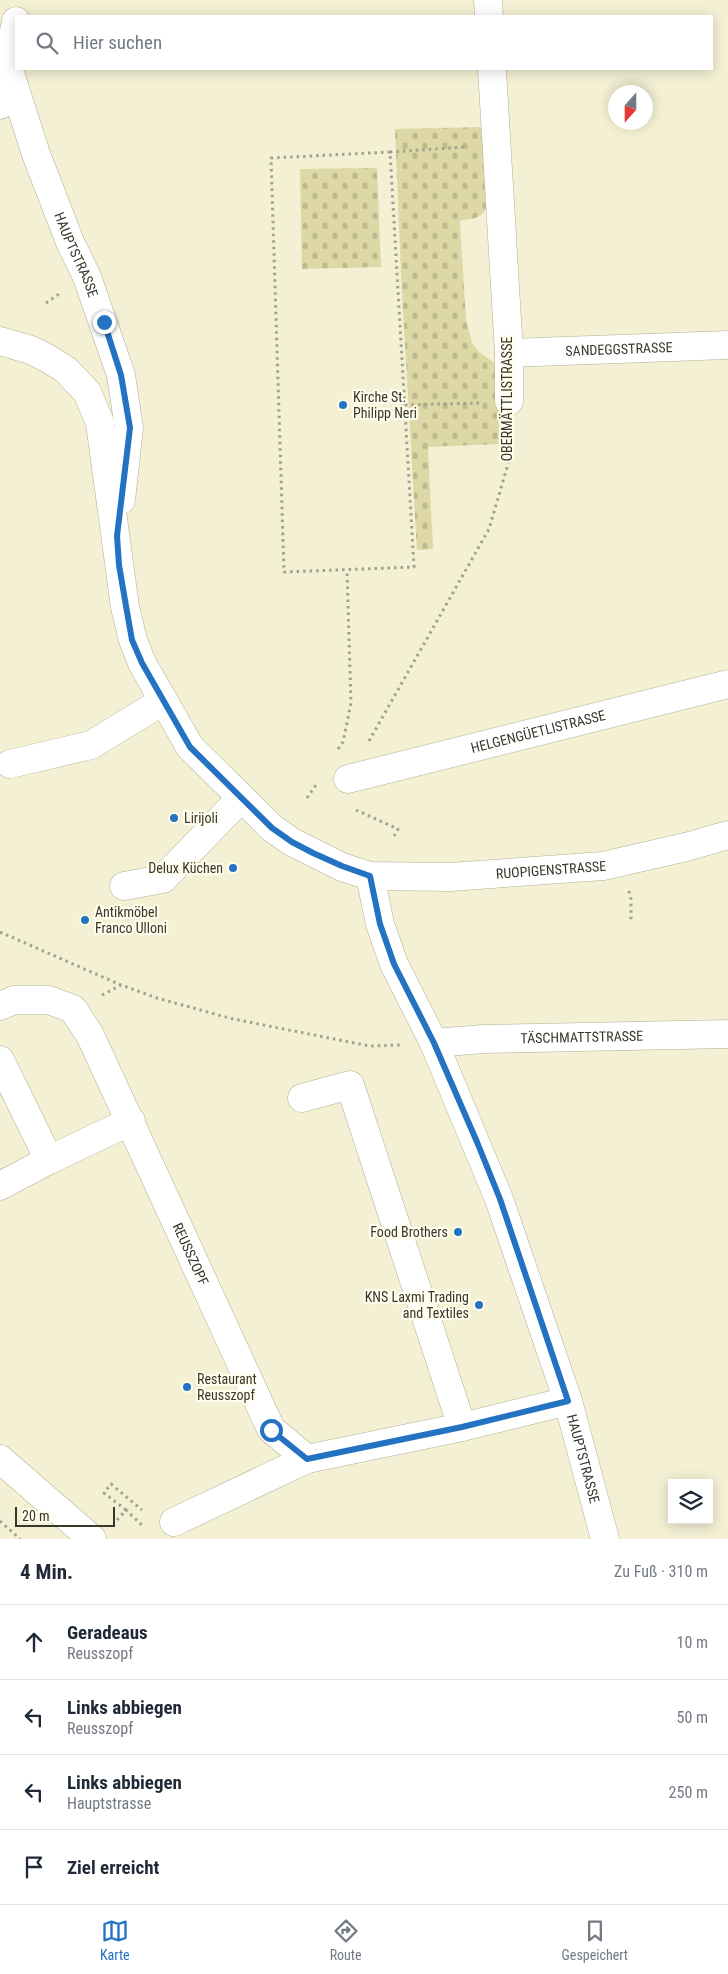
<!DOCTYPE html>
<html lang="de">
<head>
<meta charset="utf-8">
<style>
  :root { --surface:#fff; --page:#f6f6f7; --text:#1f2937; --muted:#747a83; --line:#e0e1e3; --accent:#2472c2 }
  body { margin:0; font-family:"Roboto Condensed",sans-serif; background:var(--page); color:var(--text) }
  .controls { position:absolute; right:15px; bottom:15px; display:grid; overflow:hidden; border-radius:0px; box-shadow:0 2px 12px #0003 }
  .controls button { width:45px; height:45px; display:grid; place-items:center; padding:0; border:0; border-bottom:1px solid var(--line); background:var(--surface); color:var(--text); font:25px sans-serif }
  .compass { position:absolute; left:608px; top:85px; width:45px; height:45px; border-radius:50%; background:var(--surface); box-shadow:0 2px 12px #0003; rotate:201deg }
  .scale { position:absolute; left:15px; bottom:12px; width:100px; box-sizing:border-box; padding-left:5px; border:2px solid #38372c; border-top:0; font-size:14px; line-height:18px; white-space:nowrap; color:#38372c; -webkit-text-stroke:4px #fffdec; paint-order:stroke }
  .stop { position:absolute; width:15px; height:15px; margin:-11px; border:4px solid #2472c2; border-radius:50%; background:#fff }
  .stop.end { background:#2472c2; border-color:#fff; box-shadow:0 1px 5px #0008 }
  .list { margin:0; padding:0; list-style:none }
  h2 { display:flex; justify-content:space-between; align-items:center; height:65px; margin:0; padding:0 20px; font-size:21px }
  h2 small { font-size:16px; font-weight:400; color:var(--muted) }
  .list li { display:grid; grid-template-columns:32px 1fr auto; gap:15px; align-items:center; box-sizing:border-box; height:75px; padding:0 20px; border-top:1px solid var(--line) }
  .list b { display:block; font-size:19px; white-space:nowrap }
  .list p { margin:0; font-size:16px; white-space:nowrap; color:var(--muted) }
  .list em { font-size:16px; font-style:normal; color:var(--muted) }
  .icon { flex:none; width:28px; height:28px; fill:none; stroke:currentColor; stroke-width:2; stroke-linecap:round; stroke-linejoin:round }
  .map { position:relative; flex:none; width:728px; height:1539px; overflow:hidden }
  .search { position:absolute; background:var(--surface); box-shadow:0 2px 12px #0003; left:15px; right:15px; top:15px; height:55px; display:flex; align-items:center; gap:12px; box-sizing:border-box; padding:0 18px; border-radius:0px; color:var(--muted); font-size:19px }
  .sheet { height:365px; background:var(--surface) }
  nav { display:flex; justify-content:space-around; align-items:center; box-sizing:border-box; height:70px; border-top:1px solid var(--line); background:var(--surface); font-size:14px; color:var(--muted) }
  nav a { display:grid; justify-items:center; gap:2px }
  nav .on { color:var(--accent) }
  .map>svg:first-child { display:block }
  .cemetery { fill:url(#cemetery-stones) }
  .lines { fill:none; stroke-linecap:round; stroke-linejoin:round }
  .minor-casing { stroke:#b2af95; stroke-width:29 }
  .major-casing { stroke:#b2af95; stroke-width:29 }
  .path { stroke:#a3a18c; stroke-width:3; stroke-dasharray:2.5 4; stroke-linecap:butt }
  .minor { stroke:#fff; stroke-width:28 }
  .major { stroke:#fff; stroke-width:28 }
  .route { stroke:#2472c2; stroke-width:6 }
  .poi-dot { fill:#2472c2; stroke:#fffdec; stroke-width:2 }
  .labels { text-anchor:middle; stroke-width:4.5; stroke-linejoin:round; paint-order:stroke }
  .street-label { font-size:14px; fill:#38372c; stroke:#fffdec }
  .poi-label { font-size:14px; fill:#38372c; stroke:#fffdec; text-anchor:start }
</style>
</head>
<body>
<div class="map">
<svg width="728" height="1539" viewBox="0 0 728 1539">
  <defs>
    <pattern id="cemetery-stones" width="16" height="16" patternUnits="userSpaceOnUse" patternTransform="scale(1.25)"><rect width="16" height="16" fill="#ddd8a6"/><path d="M2 7V4a2 2 0 0 1 4 0v3zM10 15v-3a2 2 0 0 1 4 0v3z" fill="#beba8f"/></pattern>
  </defs>
  <rect width="100%" height="100%" fill="#f3f0d4"/>
  <!-- cemetery -->
  <g class="cemetery">
    <path d="M482,127L486,209C480,219 472,219 461,220L460,224L466,320L472,343L479,352L495,363L500,373L499,444L428,447L433,549L417,550L401,275L395,129Z"/>
    <polygon points="377,168 381,267 302,269 300,169"/>
  </g>
  <g class="lines">
    <!-- minor casing -->
    <g class="minor-casing">
      <g id="minor">
        <polyline points="488,0 489,16"/>
        <path id="s1" d="M8,67L36,154L70,242L87,277L121,375L129,428L121,500"/>
        <polyline points="492,69 509,353 509,401"/>
        <path id="s2" d="M0,341L31,350L47,358L66,370L87,392L100,423L125,607L133,640L142,663L190,747L272,828L292,842L342,867L370,876L450,877L603,866L686,847L728,835"/>
        <path id="s3" d="M509,353L728,345"/>
        <polyline points="10,764 91,745 163,701"/>
        <path id="s4" d="M348,779L728,684"/>
        <path id="s5" d="M370,876L380,924L394,964L434,1043L499,1199L568,1401L605,1539"/>
        <polyline points="124,886 163,879 241,798"/>
        <path id="s6" d="M0,1006L14,1000H49L73,1009L90,1035L271,1429L307,1459"/>
        <path id="s7" d="M434,1043L483,1039L728,1034"/>
        <polyline points="0,1060 49,1160"/>
        <polyline points="302,1098 350,1085 462,1427"/>
        <polyline points="0,1186 49,1160 131,1121"/>
        <polyline points="174,1522 307,1459 462,1427 568,1401"/>
      </g>
    </g>
    <!-- major casing -->
    <g class="major-casing">
      <g id="major">
        <polyline points="0,105 16,21"/>
        <polyline points="0,1459 92,1539"/>
      </g>
    </g>
    <!-- path -->
    <g class="path">
      <polyline points="390,152 271,158 284,572 414,567 390,152 465,147"/>
      <polyline points="46,303 59,294"/>
      <polyline points="405,405 479,403"/>
      <polyline points="369,741 489,529 508,464 509,432"/>
      <polyline points="338,749 343,742 351,703 347,570"/>
      <polyline points="307,798 318,782"/>
      <polyline points="356,810 398,829 394,836"/>
      <polyline points="629,891 631,899 631,922"/>
      <polyline points="0,932 121,985 157,998 233,1019 370,1046 400,1045"/>
      <polyline points="102,995 121,985"/>
      <polyline points="126,1510 104,1493 111,1484 142,1510"/>
      <polyline points="117,1520 126,1510 143,1526"/>
      <polyline points="0,1521 20,1539"/>
    </g>
    <!-- minor -->
    <use href="#minor" class="minor"/>
    <!-- major -->
    <use href="#major" class="major"/>
  </g>
  <g class="lines">
    <!-- route -->
    <polyline class="route" points="104,322 121,375 130,428 117,536 119,565 126,606 132,640 142,663 190,747 272,828 292,842 313,853 342,866 370,876 380,924 394,964 434,1043 477,1142 500,1199 568,1401 462,1427 307,1459 271,1430"/>
  </g>
  <!-- markers -->
  <g class="poi-dot">
    <circle cx="343" cy="405" r="5"/>
    <circle cx="174" cy="818" r="5"/>
    <circle cx="233" cy="868" r="5"/>
    <circle cx="85" cy="920" r="5"/>
    <circle cx="458" cy="1232" r="5"/>
    <circle cx="479" cy="1305" r="5"/>
    <circle cx="187" cy="1387" r="5"/>
  </g>
  <g class="labels">
    <!-- street labels -->
    <g class="street-label">
      <text dy="5" stroke="none"><textPath href="#s1" startOffset="200">HAUPTSTRASSE</textPath></text>
      <text dy="5" stroke="none"><textPath href="#s3" startOffset="110">SANDEGGSTRASSE</textPath></text>
      <text transform="translate(507 399) rotate(-90)" y="5">OBERMÄTTLISTRASSE</text>
      <text dy="5" stroke="none"><textPath href="#s4" startOffset="196">HELGENGÜETLISTRASSE</textPath></text>
      <text dy="5" stroke="none"><textPath href="#s2" startOffset="884">RUOPIGENSTRASSE</textPath></text>
      <text dy="5" stroke="none"><textPath href="#s7" startOffset="148">TÄSCHMATTSTRASSE</textPath></text>
      <text dy="5" stroke="none"><textPath href="#s6" startOffset="348">REUSSZOPF</textPath></text>
      <text dy="5" stroke="none"><textPath href="#s5" startOffset="622">HAUPTSTRASSE</textPath></text>
    </g>
    <!-- poi labels -->
    <g class="poi-label">
      <text x="353" y="402">Kirche St.<tspan x="353" dy="16">Philipp Neri</tspan></text>
      <text x="184" y="823">Lirijoli</text>
      <text x="223" y="873" text-anchor="end">Delux Küchen</text>
      <text x="95" y="917">Antikmöbel<tspan x="95" dy="16">Franco Ulloni</tspan></text>
      <text x="448" y="1237" text-anchor="end">Food Brothers</text>
      <text x="469" y="1302" text-anchor="end">KNS Laxmi Trading<tspan x="469" dy="16">and Textiles</tspan></text>
      <text x="197" y="1384">Restaurant<tspan x="197" dy="16">Reusszopf</tspan></text>
    </g>
  </g>
</svg>
<div class="controls">
<button><svg class="icon" aria-label="layers" viewBox="0 0 24 24"><path d="M12 4l9 5-9 5-9-5zM3 14l9 5 9-5"/></svg></button>
</div>
<svg class="compass" viewBox="-18 -18 36 36"><path d="M0-13l5 13h-10z" fill="#e53935"/><path d="M0 13l5-13h-10z" fill="#747a83"/></svg>
<div class="scale">20 m</div>
<div class="stop" style="left:271px;top:1430px"></div>
<div class="stop end" style="left:104px;top:322px"></div>
<div class="search"><svg class="icon" aria-label="search" viewBox="0 0 24 24"><circle cx="10" cy="10" r="6"/><path d="M15 15l6 6"/></svg>Hier suchen</div>
</div>
<section class="sheet">
<h2>4 Min.<small>Zu Fuß · 310 m</small></h2>
<ul class="list">
<li><svg class="icon" aria-label="ahead" viewBox="0 0 24 24"><path d="M12 20V5M6 11l6-6 6 6"/></svg><div><b>Geradeaus</b><p>Reusszopf</p></div><em>10 m</em></li>
<li><svg class="icon" aria-label="left" viewBox="0 0 24 24"><path d="M17 20v-9H6M10 6l-5 5 5 5"/></svg><div><b>Links abbiegen</b><p>Reusszopf</p></div><em>50 m</em></li>
<li><svg class="icon" aria-label="left" viewBox="0 0 24 24"><path d="M17 20v-9H6M10 6l-5 5 5 5"/></svg><div><b>Links abbiegen</b><p>Hauptstrasse</p></div><em>250 m</em></li>
<li><svg class="icon" aria-label="arrive" viewBox="0 0 24 24"><path d="M6 21V4h12l-3 4 3 4H6"/></svg><div><b>Ziel erreicht</b></div></li>
</ul>
</section>
<nav>
<a class="on"><svg class="icon" aria-label="map" viewBox="0 0 24 24"><path d="M3 6l6-2 6 2 6-2v14l-6 2-6-2-6 2zM9 4v14M15 6v14"/></svg>Karte</a>
<a><svg class="icon" aria-label="directions" viewBox="0 0 24 24"><path d="M12 3l9 9-9 9-9-9zM9 14v-3h6M13 9l2 2-2 2"/></svg>Route</a>
<a><svg class="icon" aria-label="saved" viewBox="0 0 24 24"><path d="M7 4h10v16l-5-4-5 4z"/></svg>Gespeichert</a>
</nav>
</body>
</html>
